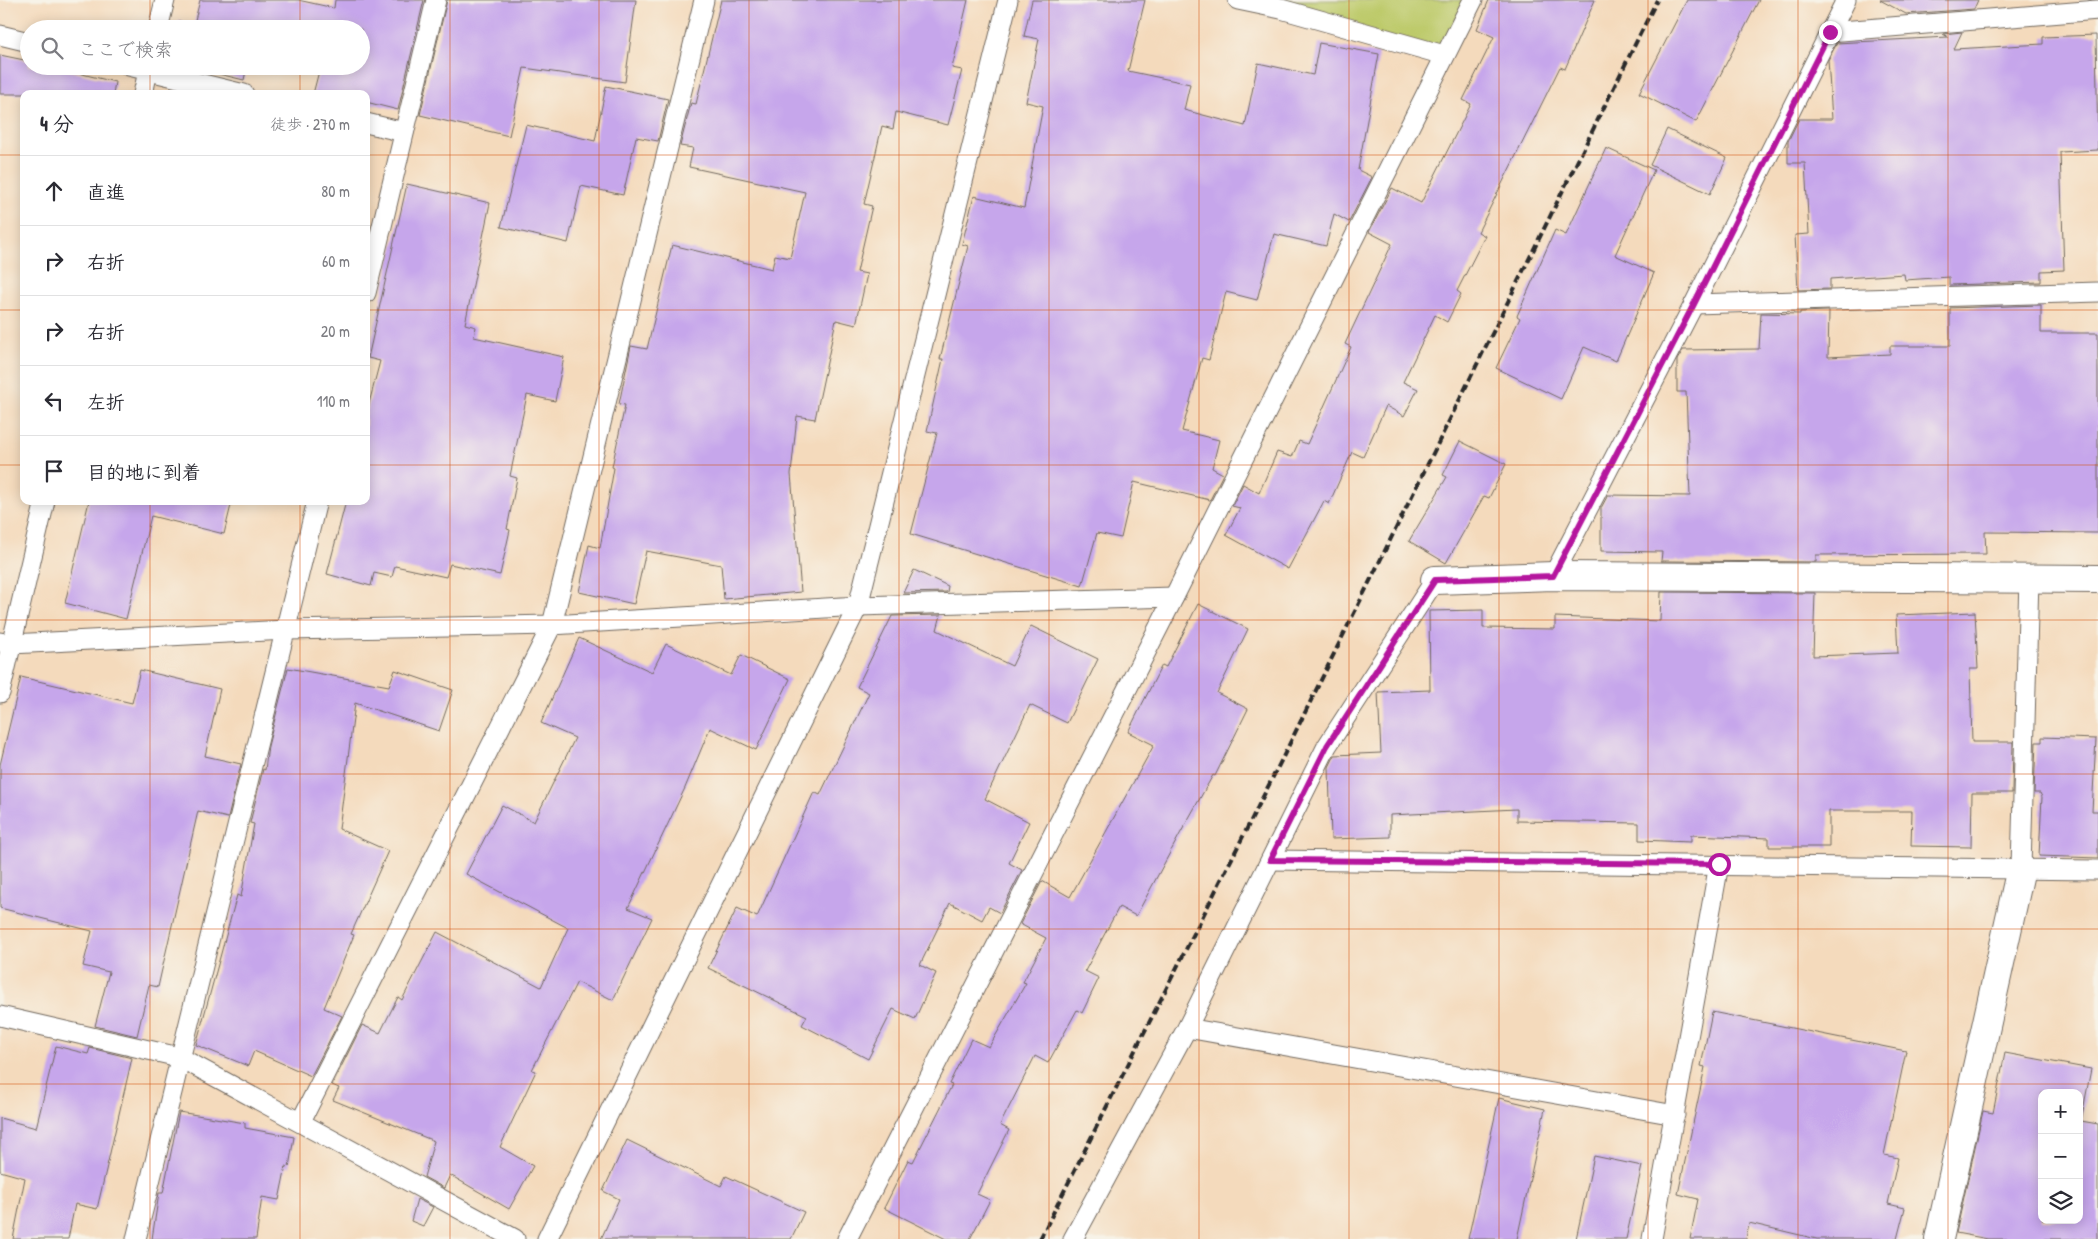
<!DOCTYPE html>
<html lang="ja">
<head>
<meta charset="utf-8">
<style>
  :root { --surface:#fff; --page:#f2f2f3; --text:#2b2b33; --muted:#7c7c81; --line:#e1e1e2 }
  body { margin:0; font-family:"Patrick Hand","Klee One",sans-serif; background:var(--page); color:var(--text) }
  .controls { position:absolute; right:15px; bottom:15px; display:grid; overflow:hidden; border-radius:10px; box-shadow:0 2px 12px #0003 }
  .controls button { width:45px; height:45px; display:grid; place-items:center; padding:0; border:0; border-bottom:1px solid var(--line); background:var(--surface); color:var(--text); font:25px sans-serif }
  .stop { position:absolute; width:15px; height:15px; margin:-11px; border:4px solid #b5179e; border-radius:50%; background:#fff }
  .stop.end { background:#b5179e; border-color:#fff; box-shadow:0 1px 5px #0008 }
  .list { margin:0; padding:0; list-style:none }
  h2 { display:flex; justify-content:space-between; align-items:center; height:65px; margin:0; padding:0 20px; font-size:21px }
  h2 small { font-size:16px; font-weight:400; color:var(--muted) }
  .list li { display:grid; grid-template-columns:32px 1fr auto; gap:15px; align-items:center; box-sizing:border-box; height:70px; padding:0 20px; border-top:1px solid var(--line) }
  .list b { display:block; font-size:19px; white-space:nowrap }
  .list em { font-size:16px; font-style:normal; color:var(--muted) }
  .icon { flex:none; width:28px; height:28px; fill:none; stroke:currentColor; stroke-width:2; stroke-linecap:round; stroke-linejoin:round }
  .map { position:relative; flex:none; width:2098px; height:1239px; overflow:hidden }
  .search { position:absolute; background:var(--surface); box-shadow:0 2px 12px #0003; left:20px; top:20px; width:350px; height:55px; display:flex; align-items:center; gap:12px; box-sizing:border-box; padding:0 18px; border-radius:28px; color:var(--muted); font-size:19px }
  .panel { position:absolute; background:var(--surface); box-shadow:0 2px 12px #0003; left:20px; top:90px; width:350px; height:415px; border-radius:10px }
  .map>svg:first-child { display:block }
  .green { fill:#bdca6b; stroke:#747a4b }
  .building { fill:#c6a6eb; fill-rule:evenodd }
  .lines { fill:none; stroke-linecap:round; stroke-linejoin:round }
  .lane-casing { stroke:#71685e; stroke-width:21 }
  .street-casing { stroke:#71685e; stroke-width:30 }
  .lane { stroke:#fff; stroke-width:19 }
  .street { stroke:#fff; stroke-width:28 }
  .rail { stroke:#2b2b2b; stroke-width:4; stroke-dasharray:8 4; stroke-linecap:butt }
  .route { stroke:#b5179e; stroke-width:6 }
  .grid { fill:none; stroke:#d5540f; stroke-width:1; stroke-opacity:0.55 }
</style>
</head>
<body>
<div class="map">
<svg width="2098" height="1239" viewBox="0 0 2098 1239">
  <rect width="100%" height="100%" fill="#f7f3e8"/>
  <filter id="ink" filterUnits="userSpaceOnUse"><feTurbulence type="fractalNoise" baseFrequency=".02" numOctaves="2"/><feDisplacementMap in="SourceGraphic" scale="10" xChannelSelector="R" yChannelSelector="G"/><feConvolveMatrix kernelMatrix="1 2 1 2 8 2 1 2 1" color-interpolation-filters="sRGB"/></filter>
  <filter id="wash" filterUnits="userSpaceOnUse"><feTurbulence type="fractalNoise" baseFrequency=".0096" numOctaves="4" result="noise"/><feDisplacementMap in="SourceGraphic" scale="20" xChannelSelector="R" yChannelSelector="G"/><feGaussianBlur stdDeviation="1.12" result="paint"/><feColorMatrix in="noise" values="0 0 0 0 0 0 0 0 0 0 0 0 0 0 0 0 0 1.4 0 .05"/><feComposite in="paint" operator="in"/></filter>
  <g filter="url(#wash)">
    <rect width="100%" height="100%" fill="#f4dabc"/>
    <!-- green -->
    <polygon class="green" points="1284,0 1473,0 1444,55 1281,9"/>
    <g id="blocks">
      <!-- building -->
      <g class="building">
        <polygon points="200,0 298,0 334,8 335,0 424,0 398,110 366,102 366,94 313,94 319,71 297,66 361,66 361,29 177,29 179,21 194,24"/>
        <polygon points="447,0 636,0 625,82 524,68 509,136 420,115"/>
        <polygon points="721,0 968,0 952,68 962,70 948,125 896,112 893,129 882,126 864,204 872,206 857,272 867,274 856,325 836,320 815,419 797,416 791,474 801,592 724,599 721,565 646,551 634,604 579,592 589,545 600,548 614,468 612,467 625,405 619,404 631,346 647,349 672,245 772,269 775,255 790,258 805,192 689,167 693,148 680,146 691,103 696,104"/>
        <polygon points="1032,0 1145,0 1128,71 1190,84 1184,110 1245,126 1258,63 1313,75 1319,43 1379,54 1358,170 1372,177 1349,222 1334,214 1326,246 1274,234 1257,300 1226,292 1209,360 1202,358 1182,431 1219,440 1212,468 1223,474 1210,500 1134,482 1121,538 1097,533 1082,586 911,534 937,433 927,431 943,359 940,359 968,246 962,244 974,196 1024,208 1043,106 1026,102 1039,39 1024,36"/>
        <polygon points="1489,0 1595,0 1565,69 1560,67 1478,232 1485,236 1457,291 1461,294 1447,322 1435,315 1403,382 1418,389 1404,416 1386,406 1363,457 1352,452 1329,504 1324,501 1288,569 1226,535 1240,508 1232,506 1243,484 1259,493 1277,452 1292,457 1299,441 1307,444 1351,347 1345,344 1392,244 1369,232 1392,188 1421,203 1471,104 1463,100 1494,37 1477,29"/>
        <polygon points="1687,0 1759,0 1696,122 1639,93"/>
        <polygon points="1880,0 1978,0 1974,9 1906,14"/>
        <polygon points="1962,32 1954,49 2043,44 2043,37 2096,35 2098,150 2060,152 2064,270 2041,271 2041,282 1949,285 1949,277 1905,280 1904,274 1830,279 1830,289 1798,290 1795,235 1809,234 1805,163 1788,163 1788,141 1799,119 1832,119 1828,60 1837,43 1948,37 1943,34"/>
        <polygon points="0,55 29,61 29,66 49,66 115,82 113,94 0,94"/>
        <polygon points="185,66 247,66 244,80"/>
        <polygon points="606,86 668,99 658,141 636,137 623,195 581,186 568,243 501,227 526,125 595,141"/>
        <polygon points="1667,129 1727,158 1710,194 1650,165"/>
        <polygon points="1606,148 1654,170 1615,255 1654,273 1616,361 1584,347 1561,399 1496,368 1520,318 1517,316 1555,230 1566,235"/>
        <polygon points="407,184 490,203 465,324 476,327 474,337 564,357 555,401 527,395 510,476 517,478 507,529 510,530 500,575 450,564 446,577 395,566 392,577 374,573 371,586 327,574 346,501 366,501 366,415 380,361 368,358"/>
        <polygon points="2041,305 2041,333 2098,333 2098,533 1985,532 1986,554 1816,555 1816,562 1661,561 1662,552 1601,551 1601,508 1608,495 1690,496 1686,392 1677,392 1677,360 1683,350 1759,349 1761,313 1800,314 1800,312 1829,311 1828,357 1890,354 1890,346 1950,346 1950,308"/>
        <polygon points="1460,441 1506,464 1489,498 1484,496 1446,563 1409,541 1447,477 1443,475"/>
        <polygon points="89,501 232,501 224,534 151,516 126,619 65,603"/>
        <polygon points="914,570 948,586 947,592 903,593"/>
        <polygon points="1661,592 1815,593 1813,656 1898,653 1896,615 1975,612 1978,669 1970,669 1972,742 2013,742 2012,793 1972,793 1971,847 1911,846 1912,811 1829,811 1829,847 1769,847 1769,838 1691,835 1691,842 1639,840 1639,823 1517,821 1517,809 1390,815 1390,837 1331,839 1329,767 1335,755 1381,753 1378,692 1430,690 1429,611 1483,610 1483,628 1555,629 1555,617 1660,621"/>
        <polygon points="1198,604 1248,629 1217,693 1248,709 1215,776 1213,775 1180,834 1136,916 1119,907 1085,971 1099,978 1082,1013 1077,1010 1048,1063 1035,1056 1000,1125 1009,1130 977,1194 990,1200 970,1239 946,1239 884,1208 908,1160 913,1162 952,1085 949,1084 971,1039 989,1047 1026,983 1023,982 1046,938 1020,924 1042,881 1070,897 1154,745 1128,732 1162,665 1166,667"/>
        <polygon points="941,615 937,630 1012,666 1031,626 1098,659 1067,723 1030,705 985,799 1029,822 1009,863 1022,870 1000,913 989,907 982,920 950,903 920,965 936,973 915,1019 893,1009 868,1059 802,1025 807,1016 708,968 737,908 757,917 814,792 820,795 869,693 857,687 892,616"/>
        <polygon points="579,638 652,672 666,644 731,675 741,655 790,679 756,750 710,728 685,788 628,908 652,918 613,1000 577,982 532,1070 536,1071 500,1147 533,1166 509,1209 450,1175 444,1188 424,1177 434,1141 333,1100 339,1088 332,1085 362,1025 380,1033 398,997 402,1000 437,932 541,987 568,928 466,874 502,805 534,822 575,738 541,723"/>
        <polygon points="288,668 389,686 395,670 453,690 439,731 355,703 339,829 388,851 351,934 354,935 324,1008 342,1016 311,1076 254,1051 248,1066 196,1045 237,895 241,897 254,824 250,823 263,769 265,770 268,746"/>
        <polygon points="140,670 220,689 205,756 241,764 228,818 198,811 158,987 149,985 137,1036 95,1026 109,972 83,966 92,931 0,908 0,765 21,677 132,703"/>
        <polygon points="2042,737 2096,739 2092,811 2098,811 2098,858 2039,856 2042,797 2040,793 2034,793 2036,742 2042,742"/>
        <polygon points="1712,1012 1906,1051 1884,1155 1898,1158 1888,1204 1905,1208 1897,1239 1817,1239 1749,1223 1746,1239 1690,1239 1698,1199 1678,1194 1705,1067 1701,1066"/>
        <polygon points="56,1046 88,1054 90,1048 132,1058 97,1209 75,1204 68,1239 13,1239 25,1178 0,1171 0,1118 36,1128"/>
        <path d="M2005,1053L2091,1069L2081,1121L2098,1124V1239H1988L1956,1233L1983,1111L1993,1113ZM2042,1093H2079V1220H2042Z"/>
        <polygon points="1499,1098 1545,1109 1517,1239 1468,1239"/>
        <polygon points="179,1112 245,1123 245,1128 294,1137 289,1167 286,1166 279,1200 262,1197 256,1239 152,1239 159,1193 163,1193"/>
        <polygon points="627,1140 721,1186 726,1176 804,1212 791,1239 601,1239 619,1199 603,1191"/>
        <polygon points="1594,1156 1642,1166 1626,1239 1576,1239"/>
        <polygon points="417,1199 433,1207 423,1226 411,1221"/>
      </g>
    </g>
  </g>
  <g filter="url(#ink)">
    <use href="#blocks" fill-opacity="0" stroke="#71685e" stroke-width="1"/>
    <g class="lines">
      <!-- lane casing -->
      <g class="lane-casing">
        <g id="lane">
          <polyline points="1238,0 1281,9 1444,55"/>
          <polyline points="158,29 165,0"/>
          <polyline points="1829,32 2098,10"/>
          <polyline points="0,35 29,42"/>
          <polyline points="129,66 244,94"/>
          <polyline points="143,94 149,66"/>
          <polyline points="366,123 404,132"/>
          <polyline points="366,293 436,0"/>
          <polyline points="1694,304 2098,292"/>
          <polyline points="1553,576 1694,304 1846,0"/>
          <polyline points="0,642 11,644 286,630 552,625 858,606 1174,597"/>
          <polyline points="0,693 45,501"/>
          <polyline points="1271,860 2098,870"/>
          <polyline points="2021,868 2029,578"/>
          <polyline points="0,1016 179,1057 515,1239"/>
          <polyline points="1187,1028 1675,1115"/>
          <polyline points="301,1121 552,625 704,0"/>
          <polyline points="136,1239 317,501"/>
          <polyline points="547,1239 858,606 1008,0"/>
          <polyline points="847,1239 1174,597 1473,0"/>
          <polyline points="1073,1239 1187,1028 1327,746 1435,580"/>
          <polyline points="1652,1239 1719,864"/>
        </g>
      </g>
      <!-- street casing -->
      <g class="street-casing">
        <g id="street">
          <polyline points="1435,580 1553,576 2098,579"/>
          <polyline points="1939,1239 2021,868"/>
        </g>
      </g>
      <!-- lane -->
      <use href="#lane" class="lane"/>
      <!-- street -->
      <use href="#street" class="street"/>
      <!-- rail -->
      <polyline class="rail" points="1040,1239 1283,757 1657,0"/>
    </g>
  </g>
  <g class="lines" filter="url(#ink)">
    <!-- route -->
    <polyline class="route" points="1719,864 1270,860 1327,746 1435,580 1553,576 1694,304 1830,32"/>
  </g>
  <!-- grid -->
  <path class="grid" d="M150,0V29M300,0V29M450,0V1239M599,0V1239M749,0V1239M899,0V1239M1049,0V1239M1199,0V1239M1349,0V1239M1499,0V1239M1648,0V1239M1798,0V1239M1948,0V1239M150,66V94M300,66V94M0,155H24M366,155H2098M0,310H24M366,310H2098M0,465H24M366,465H2098M150,501V1239M300,501V1239M0,620H2098M0,774H2098M0,929H2098M0,1084H2098"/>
</svg>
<div class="controls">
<button>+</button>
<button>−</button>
<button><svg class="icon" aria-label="layers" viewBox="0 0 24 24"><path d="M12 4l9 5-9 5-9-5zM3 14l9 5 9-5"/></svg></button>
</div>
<div class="stop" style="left:1719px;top:864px"></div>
<div class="stop end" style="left:1830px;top:32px"></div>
<div class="search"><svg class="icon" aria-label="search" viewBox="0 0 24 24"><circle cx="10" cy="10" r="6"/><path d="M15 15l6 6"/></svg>ここで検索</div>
<section class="panel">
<h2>4 分<small>徒歩 · 270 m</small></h2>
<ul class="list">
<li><svg class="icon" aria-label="ahead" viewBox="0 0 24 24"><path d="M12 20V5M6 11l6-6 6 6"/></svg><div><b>直進</b></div><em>80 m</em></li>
<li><svg class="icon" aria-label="right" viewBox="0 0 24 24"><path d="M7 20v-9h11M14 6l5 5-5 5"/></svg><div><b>右折</b></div><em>60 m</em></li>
<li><svg class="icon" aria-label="right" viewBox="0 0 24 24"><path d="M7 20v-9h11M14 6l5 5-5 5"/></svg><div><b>右折</b></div><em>20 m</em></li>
<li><svg class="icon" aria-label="left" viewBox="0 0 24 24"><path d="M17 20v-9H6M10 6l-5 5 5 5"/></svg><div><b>左折</b></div><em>110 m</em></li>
<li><svg class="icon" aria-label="arrive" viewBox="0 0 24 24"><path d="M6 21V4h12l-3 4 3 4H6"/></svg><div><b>目的地に到着</b></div></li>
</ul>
</section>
</div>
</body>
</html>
